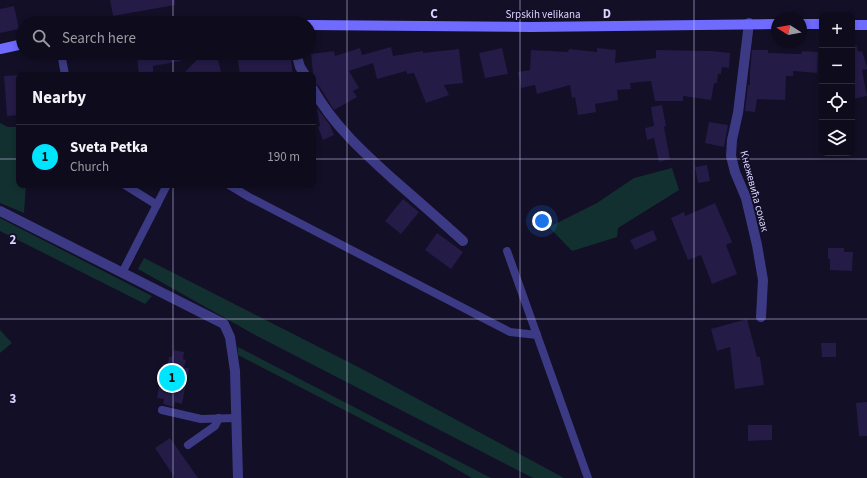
<!DOCTYPE html>
<html lang="en">
<head>
<meta charset="utf-8">
<style>
  :root { --surface:#0e0b1c; --page:#171425; --text:#f1f3f6; --muted:#9b9ba3; --line:#2e2b3b; --accent:#00e5ff }
  body { margin:0; font-family:"Source Sans 3",sans-serif; background:var(--page); color:var(--text) }
  .controls { position:absolute; right:12px; top:12px; display:grid; overflow:hidden; border-radius:8px; box-shadow:0 2px 6px #0003 }
  .controls button { width:36px; height:36px; display:grid; place-items:center; padding:0; border:0; border-bottom:1px solid var(--line); background:var(--surface); color:var(--text); font:20px sans-serif }
  .compass { position:absolute; left:771px; top:12px; width:36px; height:36px; border-radius:50%; background:var(--surface); box-shadow:0 2px 6px #0003; rotate:281deg }
  .you { position:absolute; left:542px; top:221px; width:14px; height:14px; margin:-10px; border:3px solid #fff; border-radius:50%; background:#1a73e8; box-shadow:0 0 0 6px #1a73e833 }
  .badge { display:grid; place-items:center; width:26px; height:26px; border-radius:50%; background:var(--accent); color:#111; font-size:13px; font-weight:700 }
  .pin { position:absolute; translate:-50% -50%; border:2px solid #fff; box-shadow:0 1px 4px #0006 }
  .list { margin:0; padding:0; list-style:none }
  h2 { display:flex; justify-content:space-between; align-items:center; height:52px; margin:0; padding:0 16px; font-size:17px }
  h2 small { font-size:13px; font-weight:400; color:var(--muted) }
  .list li { display:grid; grid-template-columns:26px 1fr auto; gap:12px; align-items:center; box-sizing:border-box; height:64px; padding:0 16px; border-top:1px solid var(--line) }
  .list b { display:block; font-size:15px; white-space:nowrap }
  .list p { margin:0; font-size:13px; white-space:nowrap; color:var(--muted) }
  .list em { font-size:13px; font-style:normal; color:var(--muted) }
  .icon { flex:none; width:22px; height:22px; fill:none; stroke:currentColor; stroke-width:2; stroke-linecap:round; stroke-linejoin:round }
  .map { position:relative; flex:none; width:867px; height:478px; overflow:hidden }
  .search { position:absolute; background:var(--surface); box-shadow:0 2px 6px #0003; left:16px; top:16px; width:300px; height:44px; display:flex; align-items:center; gap:10px; box-sizing:border-box; padding:0 14px; border-radius:22px; color:var(--muted); font-size:15px }
  .panel { position:absolute; background:var(--surface); box-shadow:0 2px 6px #0003; left:16px; top:72px; width:300px; height:116px; border-radius:8px }
  .map>svg:first-child { display:block }
  .green { fill:#12302f }
  .building { fill:#241b47 }
  .lines { fill:none; stroke-linecap:round; stroke-linejoin:round }
  .lane { stroke:#3d3a85; stroke-width:8 }
  .street { stroke:#3d3a85; stroke-width:10 }
  .secondary { stroke:#6f6bff; stroke-width:10 }
  .grid { fill:none; stroke:#d9d4ff; stroke-width:1; stroke-opacity:0.55 }
  .labels { text-anchor:middle; stroke-width:3.5; stroke-linejoin:round; paint-order:stroke }
  .street-label { font-size:11px; fill:#d9d4ff; stroke:#130f26 }
  .grid-label { font-size:13px; text-anchor:middle; font-weight:bold; fill:#d9d4ff; stroke:#130f26; stroke-width:3.5; stroke-linejoin:round; paint-order:stroke }
</style>
</head>
<body>
<div class="map">
<svg width="867" height="478" viewBox="0 0 867 478">
  <rect width="100%" height="100%" fill="#130f26"/>
  <!-- green -->
  <g class="green">
    <polygon points="0,123 8,127 19,127 19,185 26,185 24,213 0,203"/>
    <polygon points="672,168 679,190 618,228 617,237 572,251 549,227 597,203 634,178"/>
    <polygon points="0,218 152,296 145,304 0,231"/>
    <polygon points="144,258 364,370 564,478 533,478 257,336 138,269"/>
    <polygon points="0,330 12,343 0,353"/>
    <polygon points="238,347 491,478 472,478 435,457 238,355"/>
  </g>
  <!-- building -->
  <g class="building">
    <polygon points="110,0 175,0 175,5 113,16"/>
    <polygon points="14,6 19,29 0,33 0,9"/>
    <polygon points="852,46 857,46 858,52 862,51 867,67 867,69 862,70 867,96 852,99"/>
    <polygon points="391,47 393,56 423,51 423,53 459,49 463,83 444,85 449,95 426,103 414,73 407,74 406,71 377,79 373,63 349,71 359,88 353,91 357,97 334,110 319,86 314,83 311,54 334,51 335,56 360,48 362,55"/>
    <polygon points="502,48 508,74 485,78 479,53"/>
    <polygon points="597,48 616,50 615,63 656,58 656,50 711,51 730,53 729,68 722,67 721,74 718,74 717,83 714,83 711,100 683,96 683,101 655,101 651,81 630,83 631,89 617,90 618,100 595,104 596,112 578,115 575,97 572,98 570,85 537,94 535,85 521,88 518,72 530,70 531,50 568,52 569,49 597,52"/>
    <polygon points="752,50 768,50 768,53 801,54 802,51 818,52 817,73 793,71 793,76 786,76 785,100 757,99 755,112 745,111 748,85 750,85 750,72"/>
    <polygon points="180,53 181,61 153,66 153,75 139,75 137,57"/>
    <polygon points="204,53 216,53 222,75 182,75"/>
    <polygon points="237,53 255,53 256,56 276,53 290,53 293,75 240,75"/>
    <polygon points="19,75 19,115 7,116 4,76"/>
    <polygon points="662,105 666,126 664,127 670,159 659,162 654,138 647,140 645,128 654,126 651,107"/>
    <polygon points="317,108 330,125 334,135 323,140 318,127 320,126"/>
    <polygon points="709,122 728,125 724,147 705,143"/>
    <polygon points="707,165 710,181 698,183 695,167"/>
    <polygon points="403,199 419,212 401,234 385,221"/>
    <polygon points="715,203 732,242 726,245 737,274 712,284 701,255 688,260 671,218 684,212 685,216"/>
    <polygon points="653,230 657,240 635,250 630,240"/>
    <polygon points="437,233 463,252 451,269 425,250"/>
    <polygon points="828,248 844,248 844,252 853,252 852,271 830,270 830,259 828,259"/>
    <polygon points="747,319 757,357 760,357 764,385 735,389 730,347 717,351 711,329"/>
    <polygon points="821,343 836,343 836,357 822,357"/>
    <polygon points="174,350 184,352 183,359 186,360 184,368 189,368 182,404 175,402 174,407 163,404 164,399 157,398 163,364 168,364 169,357 172,357"/>
    <polygon points="867,402 867,436 859,436 856,403"/>
    <polygon points="748,425 772,425 772,440 748,441"/>
    <polygon points="170,438 198,478 175,478 155,448"/>
  </g>
  <g class="lines">
    <!-- lane -->
    <g class="lane">
      <polyline points="61,53 65,75"/>
      <polyline points="125,185 157,205"/>
      <polyline points="229,185 249,197 510,332 537,335"/>
      <polyline points="507,251 588,478"/>
      <polyline points="122,273 167,185"/>
      <polyline points="162,410 201,419 236,418"/>
      <polyline points="188,445 215,426 219,418"/>
    </g>
    <!-- street -->
    <g class="street">
      <polyline points="749,23 738,113 732,140 731,156 735,172 746,198 757,245 763,280 761,317"/>
      <polyline points="296,53 300,67 305,75"/>
      <path d="M313,89C333,125 364,153 394,180C417,200 440,220 463,241"/>
      <polyline points="0,211 224,324 230,337 235,371 238,478"/>
    </g>
    <!-- secondary -->
    <g class="secondary">
      <polyline points="801,24 822,24"/>
      <polyline points="309,25 531,27 777,24"/>
      <polyline points="852,25 867,25"/>
      <polyline points="0,49 23,44"/>
    </g>
  </g>
  <!-- grid -->
  <path class="grid" d="M173,0V23M347,0V478M520,0V478M694,0V478M173,53V75M0,159H19M313,159H867M173,185V478M0,319H867"/>
  <g class="labels">
    <!-- street labels -->
    <g class="street-label">
      <text x="543" y="18">Srpskih velikana</text>
      <text transform="translate(755 191) rotate(75)" y="4">Кнежевића сокак</text>
    </g>
  </g>
  <g class="grid-label">
    <text x="434" y="18">C</text>
    <text x="607" y="18">D</text>
    <text x="13" y="244">2</text>
    <text x="13" y="403">3</text>
  </g>
</svg>
<div class="controls">
<button>+</button>
<button>−</button>
<button><svg class="icon" aria-label="locate" viewBox="0 0 24 24"><circle cx="12" cy="12" r="6"/><path d="M12 2v4M12 18v4M2 12h4M18 12h4"/></svg></button>
<button><svg class="icon" aria-label="layers" viewBox="0 0 24 24"><path d="M12 4l9 5-9 5-9-5zM3 14l9 5 9-5"/></svg></button>
</div>
<svg class="compass" viewBox="-18 -18 36 36"><path d="M0-13l5 13h-10z" fill="#e53935"/><path d="M0 13l5-13h-10z" fill="#9b9ba3"/></svg>
<div class="you"></div>
<div class="pin badge" style="left:172px;top:378px">1</div>
<div class="search"><svg class="icon" aria-label="search" viewBox="0 0 24 24"><circle cx="10" cy="10" r="6"/><path d="M15 15l6 6"/></svg>Search here</div>
<section class="panel">
<h2>Nearby<small></small></h2>
<ul class="list">
<li><span class="badge">1</span><div><b>Sveta Petka</b><p>Church</p></div><em>190 m</em></li>
</ul>
</section>
</div>
</body>
</html>
